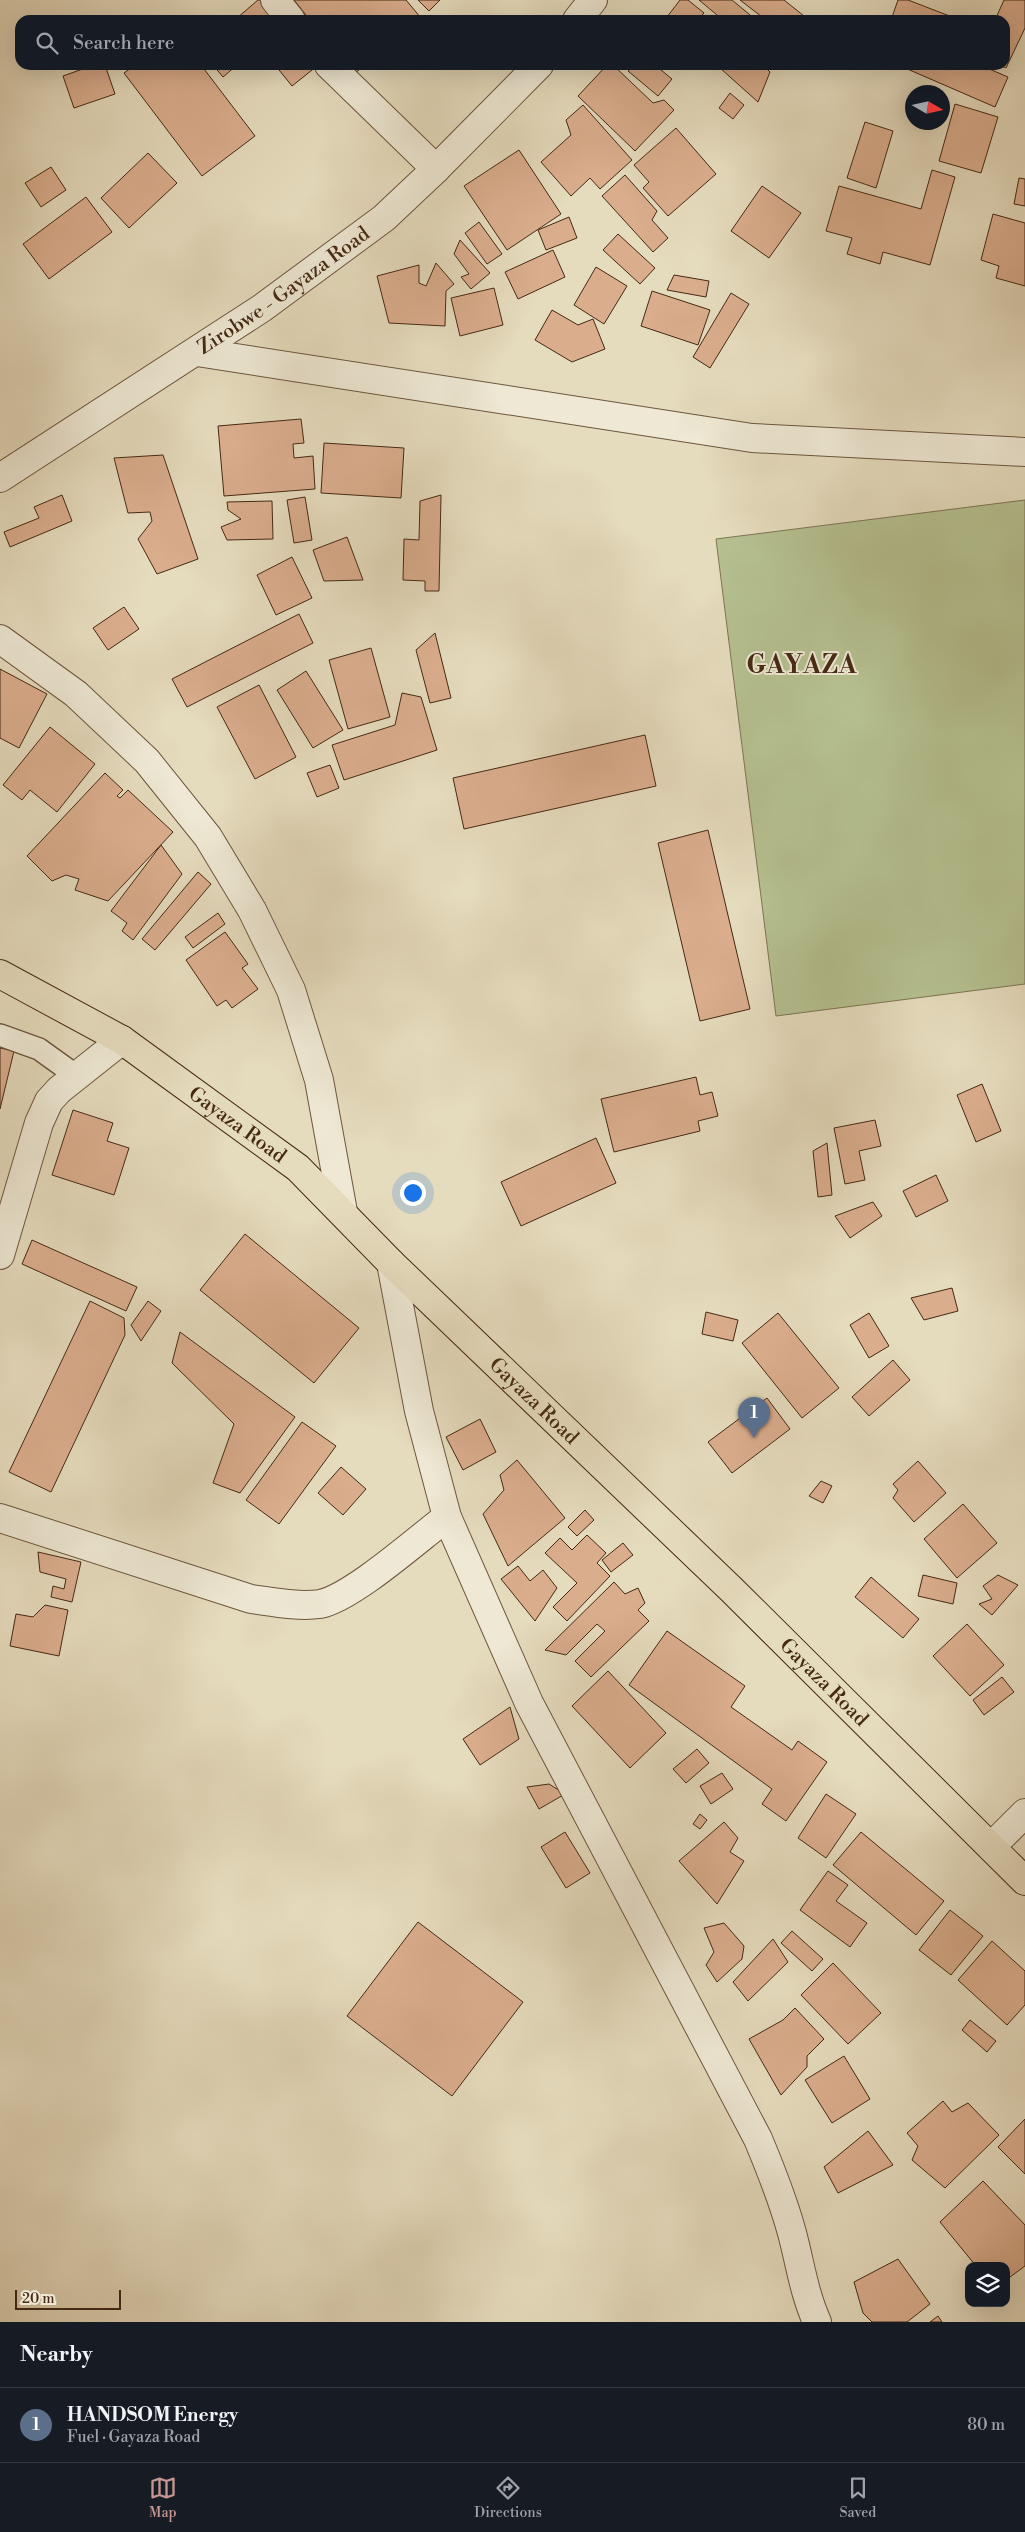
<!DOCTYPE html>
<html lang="en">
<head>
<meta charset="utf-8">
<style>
  :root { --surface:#171b24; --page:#242831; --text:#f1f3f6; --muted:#9ea1a6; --line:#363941; --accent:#c59692 }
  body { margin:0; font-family:"Libre Bodoni",serif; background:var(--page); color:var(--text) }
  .controls { position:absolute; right:15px; bottom:15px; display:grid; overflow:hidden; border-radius:10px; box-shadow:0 5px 20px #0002 }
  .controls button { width:45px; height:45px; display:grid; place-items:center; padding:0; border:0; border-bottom:1px solid var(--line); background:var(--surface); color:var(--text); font:25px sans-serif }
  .compass { position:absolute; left:905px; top:85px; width:45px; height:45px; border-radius:50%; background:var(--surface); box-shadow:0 5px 20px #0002; rotate:99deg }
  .scale { position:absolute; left:15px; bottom:12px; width:106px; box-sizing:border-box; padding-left:5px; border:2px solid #452913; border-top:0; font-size:14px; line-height:18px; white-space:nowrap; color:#452913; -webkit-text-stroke:4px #eee8d4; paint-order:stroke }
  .you { position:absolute; left:412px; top:1192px; width:18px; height:18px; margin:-12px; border:4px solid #fff; border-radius:50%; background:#1a73e8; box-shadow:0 0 0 8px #1a73e833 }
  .badge { display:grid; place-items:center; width:32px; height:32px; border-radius:50%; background:var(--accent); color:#fff; font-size:16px; font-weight:700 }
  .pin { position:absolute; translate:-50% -41px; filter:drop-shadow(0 1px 2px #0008) }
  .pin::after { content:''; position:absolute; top:26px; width:18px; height:15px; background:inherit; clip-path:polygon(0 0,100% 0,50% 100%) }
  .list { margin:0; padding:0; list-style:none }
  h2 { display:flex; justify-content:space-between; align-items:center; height:65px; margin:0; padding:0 20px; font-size:21px }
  h2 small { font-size:16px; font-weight:400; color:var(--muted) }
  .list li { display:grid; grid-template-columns:32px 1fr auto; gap:15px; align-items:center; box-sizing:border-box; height:75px; padding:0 20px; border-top:1px solid var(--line) }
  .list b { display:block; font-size:19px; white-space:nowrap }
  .list p { margin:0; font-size:16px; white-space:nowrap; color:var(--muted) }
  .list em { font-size:16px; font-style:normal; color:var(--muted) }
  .icon { flex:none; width:28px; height:28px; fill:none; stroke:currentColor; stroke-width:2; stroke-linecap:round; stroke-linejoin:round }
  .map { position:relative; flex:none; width:1025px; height:2322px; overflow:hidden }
  .search { position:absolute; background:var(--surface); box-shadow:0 5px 20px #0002; left:15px; right:15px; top:15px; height:55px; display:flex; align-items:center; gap:12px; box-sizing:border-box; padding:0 18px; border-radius:15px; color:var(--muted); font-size:19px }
  .sheet { height:140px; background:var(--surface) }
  nav { display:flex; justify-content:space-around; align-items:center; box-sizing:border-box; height:70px; border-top:1px solid var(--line); background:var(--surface); font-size:14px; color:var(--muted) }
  nav a { display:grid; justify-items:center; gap:2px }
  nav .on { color:var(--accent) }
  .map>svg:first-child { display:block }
  .green { fill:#b5c090; stroke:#7d7452 }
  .building { fill:#daad8d; stroke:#452913 }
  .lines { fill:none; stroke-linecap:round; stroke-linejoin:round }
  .service-casing { stroke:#6d563e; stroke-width:24 }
  .minor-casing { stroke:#6d563e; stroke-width:30 }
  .tertiary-casing { stroke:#6d563e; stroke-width:30 }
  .primary-casing { stroke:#452913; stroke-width:30 }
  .service { stroke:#eee8d4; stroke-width:21 }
  .minor { stroke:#eee8d4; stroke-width:28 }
  .tertiary { stroke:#eee8d4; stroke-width:28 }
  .primary { stroke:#e5dbbd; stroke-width:28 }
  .labels { text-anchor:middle; stroke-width:4; stroke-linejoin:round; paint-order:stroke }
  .street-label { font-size:20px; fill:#452913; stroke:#eee8d4 }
  .district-label { font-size:25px; font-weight:bold; letter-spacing:1px; fill:#452913; stroke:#eee8d4 }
</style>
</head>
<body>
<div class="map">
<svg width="1025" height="2322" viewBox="0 0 1025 2322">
  <rect width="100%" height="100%" fill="#e5dbbd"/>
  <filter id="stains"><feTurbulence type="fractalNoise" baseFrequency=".004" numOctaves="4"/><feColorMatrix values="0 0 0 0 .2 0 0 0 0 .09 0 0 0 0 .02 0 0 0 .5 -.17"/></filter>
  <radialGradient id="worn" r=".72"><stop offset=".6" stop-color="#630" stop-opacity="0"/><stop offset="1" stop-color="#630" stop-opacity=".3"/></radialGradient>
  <!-- green -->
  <polygon class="green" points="1025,500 1025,984 776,1016 716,539"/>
  <!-- building -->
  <g class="building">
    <polygon points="258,0 264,0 280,20 238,20 237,18"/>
    <polygon points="294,0 406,0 421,18 418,20 310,20"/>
    <polygon points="418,0 440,0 429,11"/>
    <polygon points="680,0 688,0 704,13 698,20 670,20 667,17"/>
    <polygon points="699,0 732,0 756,20 723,20"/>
    <polygon points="740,0 784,0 809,20 766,20"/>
    <polygon points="898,0 908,0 960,20 891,20"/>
    <polygon points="1004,0 1025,0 1025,28 1006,68 1000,65 1005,65 1005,20 995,20"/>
    <polygon points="94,65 105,65 115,94 74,108 63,76"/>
    <polygon points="135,65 201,65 255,136 202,176 124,73"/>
    <polygon points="213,65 237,65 223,77"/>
    <polygon points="275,65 316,65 317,66 292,86"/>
    <polygon points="347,65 365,65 354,74"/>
    <polygon points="607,65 613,65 653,103 664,100 674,110 635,151 578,96"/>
    <polygon points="636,65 655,65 672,79 658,96 628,71"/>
    <polygon points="722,65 763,65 770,72 758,102 720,68"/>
    <polygon points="906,65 980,65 1008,77 995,107 905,68"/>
    <polygon points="730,93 744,105 733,119 719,108"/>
    <polygon points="955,104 998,117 981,173 939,161"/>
    <polygon points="583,105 632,160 600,189 590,178 571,196 541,162 571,135 566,120"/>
    <polygon points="865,122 893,131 876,188 847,178"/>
    <polygon points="676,128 716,174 668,216 643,188 649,182 634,165"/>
    <polygon points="519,150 561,214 507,250 464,186"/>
    <polygon points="148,153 177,183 129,228 101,198"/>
    <polygon points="51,167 66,190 41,207 25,183"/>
    <polygon points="932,170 955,177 930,265 883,252 880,264 847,254 852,238 826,231 839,186 921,209"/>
    <polygon points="625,175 657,211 652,220 668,238 653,252 602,196"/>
    <polygon points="1019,178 1025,179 1025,206 1014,204"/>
    <polygon points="762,186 801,213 769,258 731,231"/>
    <polygon points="86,197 112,232 49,279 23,244"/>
    <polygon points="993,214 1025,223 1025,286 996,278 999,266 981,260"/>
    <polygon points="569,217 577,238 546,250 538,230"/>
    <polygon points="479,222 502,254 487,264 465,233"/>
    <polygon points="618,234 655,268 640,284 603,250"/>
    <polygon points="460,240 490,273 471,289 461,277 469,274 454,254"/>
    <polygon points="553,250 565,277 518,299 505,272"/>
    <polygon points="436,263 454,284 446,291 445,326 389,323 377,276 419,265 419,283 426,286"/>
    <polygon points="596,267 627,286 604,324 574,305"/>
    <polygon points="674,275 709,281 706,297 667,290"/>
    <polygon points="494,288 503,325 460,336 451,298"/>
    <polygon points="652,291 710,310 698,345 641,326"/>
    <polygon points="731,293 749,304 710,368 693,357"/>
    <polygon points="552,310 578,325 593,319 605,349 572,362 535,340"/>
    <polygon points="301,419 304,443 293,444 294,458 313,456 315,489 224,496 218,426"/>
    <polygon points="324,443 404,448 401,498 321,493"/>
    <polygon points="163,455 198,559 157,574 138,539 152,521 150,512 128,513 114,458"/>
    <polygon points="62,495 72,521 10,547 4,532 39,518 34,507"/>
    <polygon points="441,495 439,591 425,591 425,581 403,580 404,539 419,540 420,501"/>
    <polygon points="305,497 312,540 294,543 287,500"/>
    <polygon points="272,501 273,539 227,540 221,527 241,519 228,510 227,502"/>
    <polygon points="347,537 363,580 324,581 313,550"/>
    <polygon points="292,557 312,598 276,615 257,575"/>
    <polygon points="124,607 139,629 108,650 93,628"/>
    <polygon points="299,614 313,643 187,707 172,679"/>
    <polygon points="435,633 451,698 430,703 416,650"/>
    <polygon points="371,648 390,717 348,729 329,660"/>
    <polygon points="0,669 47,694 19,748 0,738"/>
    <polygon points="306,671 343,730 313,748 277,690"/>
    <polygon points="259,685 296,757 255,779 217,707"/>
    <polygon points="402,693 421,697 437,750 344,780 332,745 395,725"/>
    <polygon points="50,727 95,764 57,812 30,790 22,800 3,785"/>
    <polygon points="645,735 656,786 464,829 453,778"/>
    <polygon points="330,765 339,788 317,797 307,773"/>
    <polygon points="105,773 123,790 117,796 120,798 128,790 173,832 108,901 75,890 79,879 66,875 52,881 27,856"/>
    <polygon points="708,830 750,1009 700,1021 658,843"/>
    <polygon points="161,845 182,874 133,940 122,931 127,923 111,911"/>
    <polygon points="198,872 211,884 155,950 142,939"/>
    <polygon points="218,913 225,924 193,948 185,937"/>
    <polygon points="225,932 248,964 242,968 258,989 232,1008 226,1000 217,1006 186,960"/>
    <polygon points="0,1048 14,1051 0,1109"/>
    <polygon points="696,1077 700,1095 712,1092 718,1116 698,1121 700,1131 614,1152 601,1099"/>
    <polygon points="982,1084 1001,1131 976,1142 957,1095"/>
    <polygon points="73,1110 113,1123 107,1141 129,1148 114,1195 52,1175"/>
    <polygon points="875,1120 881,1146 859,1151 865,1180 845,1184 834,1128"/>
    <polygon points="596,1138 616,1183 521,1226 501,1182"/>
    <polygon points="827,1143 832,1195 818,1197 813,1151"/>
    <polygon points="936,1175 948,1201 916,1217 903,1191"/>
    <polygon points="873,1202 882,1216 850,1238 835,1216"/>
    <polygon points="245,1234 359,1328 314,1383 200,1290"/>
    <polygon points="32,1240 137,1287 126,1311 22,1264"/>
    <polygon points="952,1288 958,1311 924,1320 911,1298"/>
    <polygon points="90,1301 124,1318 125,1335 51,1492 9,1472"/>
    <polygon points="148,1301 161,1311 141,1341 131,1325"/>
    <polygon points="706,1312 738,1320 733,1341 702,1334"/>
    <polygon points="778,1313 839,1388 802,1418 742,1343"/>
    <polygon points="869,1313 889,1346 869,1358 850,1325"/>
    <polygon points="180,1332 295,1417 240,1493 213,1483 234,1424 172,1363"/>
    <polygon points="893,1360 910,1380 869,1416 852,1397"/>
    <polygon points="767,1398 790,1429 732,1473 708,1442"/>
    <polygon points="480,1419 496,1452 463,1470 446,1437"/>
    <polygon points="302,1422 336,1446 279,1524 246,1500"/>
    <polygon points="517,1460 565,1518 508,1566 483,1514 504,1490 500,1475"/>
    <polygon points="918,1461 946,1493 914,1522 893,1498 898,1490 893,1484"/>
    <polygon points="341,1467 366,1489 343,1515 318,1493"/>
    <polygon points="821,1481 832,1486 823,1503 809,1496"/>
    <polygon points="963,1504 997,1543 957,1578 924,1539"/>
    <polygon points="585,1510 594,1520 577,1536 568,1527"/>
    <polygon points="587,1535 606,1553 597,1563 610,1576 567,1621 553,1607 577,1583 545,1553 560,1538 572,1550"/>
    <polygon points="623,1543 633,1555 611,1572 602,1560"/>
    <polygon points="38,1552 81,1562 72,1602 51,1597 53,1586 64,1589 66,1579 40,1572"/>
    <polygon points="518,1566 530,1581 543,1570 557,1588 535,1621 501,1579"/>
    <polygon points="923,1575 957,1583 953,1604 918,1596"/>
    <polygon points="998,1575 1018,1585 992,1615 979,1604 992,1599 983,1586"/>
    <polygon points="871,1577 919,1619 903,1638 855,1597"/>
    <polygon points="614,1582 625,1594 638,1588 645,1603 638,1610 649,1621 591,1677 575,1661 605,1631 597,1624 566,1655 545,1650"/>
    <polygon points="45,1605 68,1610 59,1656 10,1646 16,1614 33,1617"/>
    <polygon points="967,1624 1004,1665 970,1696 933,1656"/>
    <polygon points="667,1631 745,1686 731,1707 792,1750 798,1741 827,1762 786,1821 762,1804 772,1789 629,1685"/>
    <polygon points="608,1671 666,1733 630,1768 572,1706"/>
    <polygon points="1002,1677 1014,1692 984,1715 973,1700"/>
    <polygon points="510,1707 519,1739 480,1765 463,1739"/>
    <polygon points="697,1749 709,1763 686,1783 673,1769"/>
    <polygon points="722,1773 733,1789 711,1804 700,1786"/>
    <polygon points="549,1784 565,1794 539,1809 527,1787"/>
    <polygon points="826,1794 856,1814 826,1858 798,1838"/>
    <polygon points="700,1814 707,1820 700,1829 693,1824"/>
    <polygon points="724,1822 738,1838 730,1852 744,1861 717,1904 679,1861"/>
    <polygon points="565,1832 590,1873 566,1888 541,1847"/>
    <polygon points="861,1832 944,1901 916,1935 833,1865"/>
    <polygon points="828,1871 848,1885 836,1901 867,1923 850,1947 800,1910"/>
    <polygon points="950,1910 983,1936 951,1975 919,1950"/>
    <polygon points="418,1922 523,2002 452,2096 347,2016"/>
    <polygon points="724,1923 744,1946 742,1959 717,1982 706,1965 714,1952 704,1928"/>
    <polygon points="792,1931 823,1959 812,1971 781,1943"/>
    <polygon points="773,1939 788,1962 748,2001 733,1982"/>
    <polygon points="992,1941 1025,1971 1025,2005 1007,2025 958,1980"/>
    <polygon points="833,1963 881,2013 848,2044 801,1995"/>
    <polygon points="795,2008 824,2039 807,2056 807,2067 781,2095 749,2039 783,2020"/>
    <polygon points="970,2020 996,2041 987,2052 962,2030"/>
    <polygon points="844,2056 870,2099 832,2123 805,2080"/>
    <polygon points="943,2101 952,2112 968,2103 999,2135 945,2188 912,2160 918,2146 907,2133"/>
    <polygon points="1025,2119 1025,2174 998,2147"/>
    <polygon points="868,2131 893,2165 838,2193 824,2167"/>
    <polygon points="983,2181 1025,2225 1025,2266 1006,2280 1006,2266 976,2266 940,2222"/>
    <polygon points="898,2259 930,2304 907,2322 872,2322 863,2313 854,2282"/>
    <polygon points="938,2316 942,2322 930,2322"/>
  </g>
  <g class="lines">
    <!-- service casing -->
    <g class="service-casing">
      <polyline id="service" points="0,1035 39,1049 78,1077"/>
    </g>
    <!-- minor casing -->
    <g class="minor-casing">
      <g id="minor">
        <polyline points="275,0 291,20"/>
        <polyline points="329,65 436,169"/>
        <polyline points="197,352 752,438 1025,452"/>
        <polyline points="0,639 76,694 147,761 208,837 252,910 291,990 319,1080 343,1212"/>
        <polyline points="0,1255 39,1123 49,1101 59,1090 122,1040"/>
        <path d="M391,1263L419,1411L447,1517L529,1703L758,2139C771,2170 783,2200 792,2233C800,2263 804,2293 817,2322"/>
        <path d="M0,1518L251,1599C273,1602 298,1607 320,1604C352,1598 419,1538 447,1517"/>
        <polyline points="991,1847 1025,1813"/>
      </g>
    </g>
    <!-- tertiary casing -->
    <g class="tertiary-casing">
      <g id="tertiary">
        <polyline points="577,20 593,0"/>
        <path id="s1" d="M0,478L262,308L384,218L436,169L539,65"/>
      </g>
    </g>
    <!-- primary casing -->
    <g class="primary-casing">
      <g id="primary">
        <path id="s2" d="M0,974L122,1040L298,1168L391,1263L732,1590L1025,1881"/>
      </g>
    </g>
    <!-- service -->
    <use href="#service" class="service"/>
    <!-- minor -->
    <use href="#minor" class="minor"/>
    <!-- tertiary -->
    <use href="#tertiary" class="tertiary"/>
    <!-- primary -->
    <use href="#primary" class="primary"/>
  </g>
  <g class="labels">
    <!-- street labels -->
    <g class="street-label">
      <text dy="7" stroke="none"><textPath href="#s1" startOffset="340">Zirobwe - Gayaza Road</textPath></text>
      <text dy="7" stroke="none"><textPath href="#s2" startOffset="282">Gayaza Road</textPath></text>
      <text dy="7" stroke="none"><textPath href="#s2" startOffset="688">Gayaza Road</textPath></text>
      <text dy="7" stroke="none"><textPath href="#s2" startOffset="1092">Gayaza Road</textPath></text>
    </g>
    <!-- district labels -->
    <g class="district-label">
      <text x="802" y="673">GAYAZA</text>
    </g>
  </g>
  <rect width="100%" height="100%" filter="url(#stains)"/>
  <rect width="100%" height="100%" fill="url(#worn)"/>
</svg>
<div class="controls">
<button><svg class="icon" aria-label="layers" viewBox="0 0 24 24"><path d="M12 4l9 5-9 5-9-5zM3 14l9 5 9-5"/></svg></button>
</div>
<svg class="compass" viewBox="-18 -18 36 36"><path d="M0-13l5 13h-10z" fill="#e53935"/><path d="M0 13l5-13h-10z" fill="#9ea1a6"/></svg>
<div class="scale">20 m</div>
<div class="you"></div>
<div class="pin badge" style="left:754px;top:1438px;background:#5c6f8a">1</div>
<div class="search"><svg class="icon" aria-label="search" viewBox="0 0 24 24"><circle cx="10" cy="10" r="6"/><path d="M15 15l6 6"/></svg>Search here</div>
</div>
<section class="sheet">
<h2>Nearby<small></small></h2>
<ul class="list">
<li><span class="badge" style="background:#5c6f8a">1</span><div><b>HANDSOM Energy</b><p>Fuel · Gayaza Road</p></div><em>80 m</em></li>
</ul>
</section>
<nav>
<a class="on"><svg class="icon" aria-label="map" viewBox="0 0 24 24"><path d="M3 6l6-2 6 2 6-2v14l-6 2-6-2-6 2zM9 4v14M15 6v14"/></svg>Map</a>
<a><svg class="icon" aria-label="directions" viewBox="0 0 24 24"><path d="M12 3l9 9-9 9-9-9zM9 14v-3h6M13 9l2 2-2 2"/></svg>Directions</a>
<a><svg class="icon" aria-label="saved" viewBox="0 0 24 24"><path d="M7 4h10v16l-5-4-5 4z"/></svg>Saved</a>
</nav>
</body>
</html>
